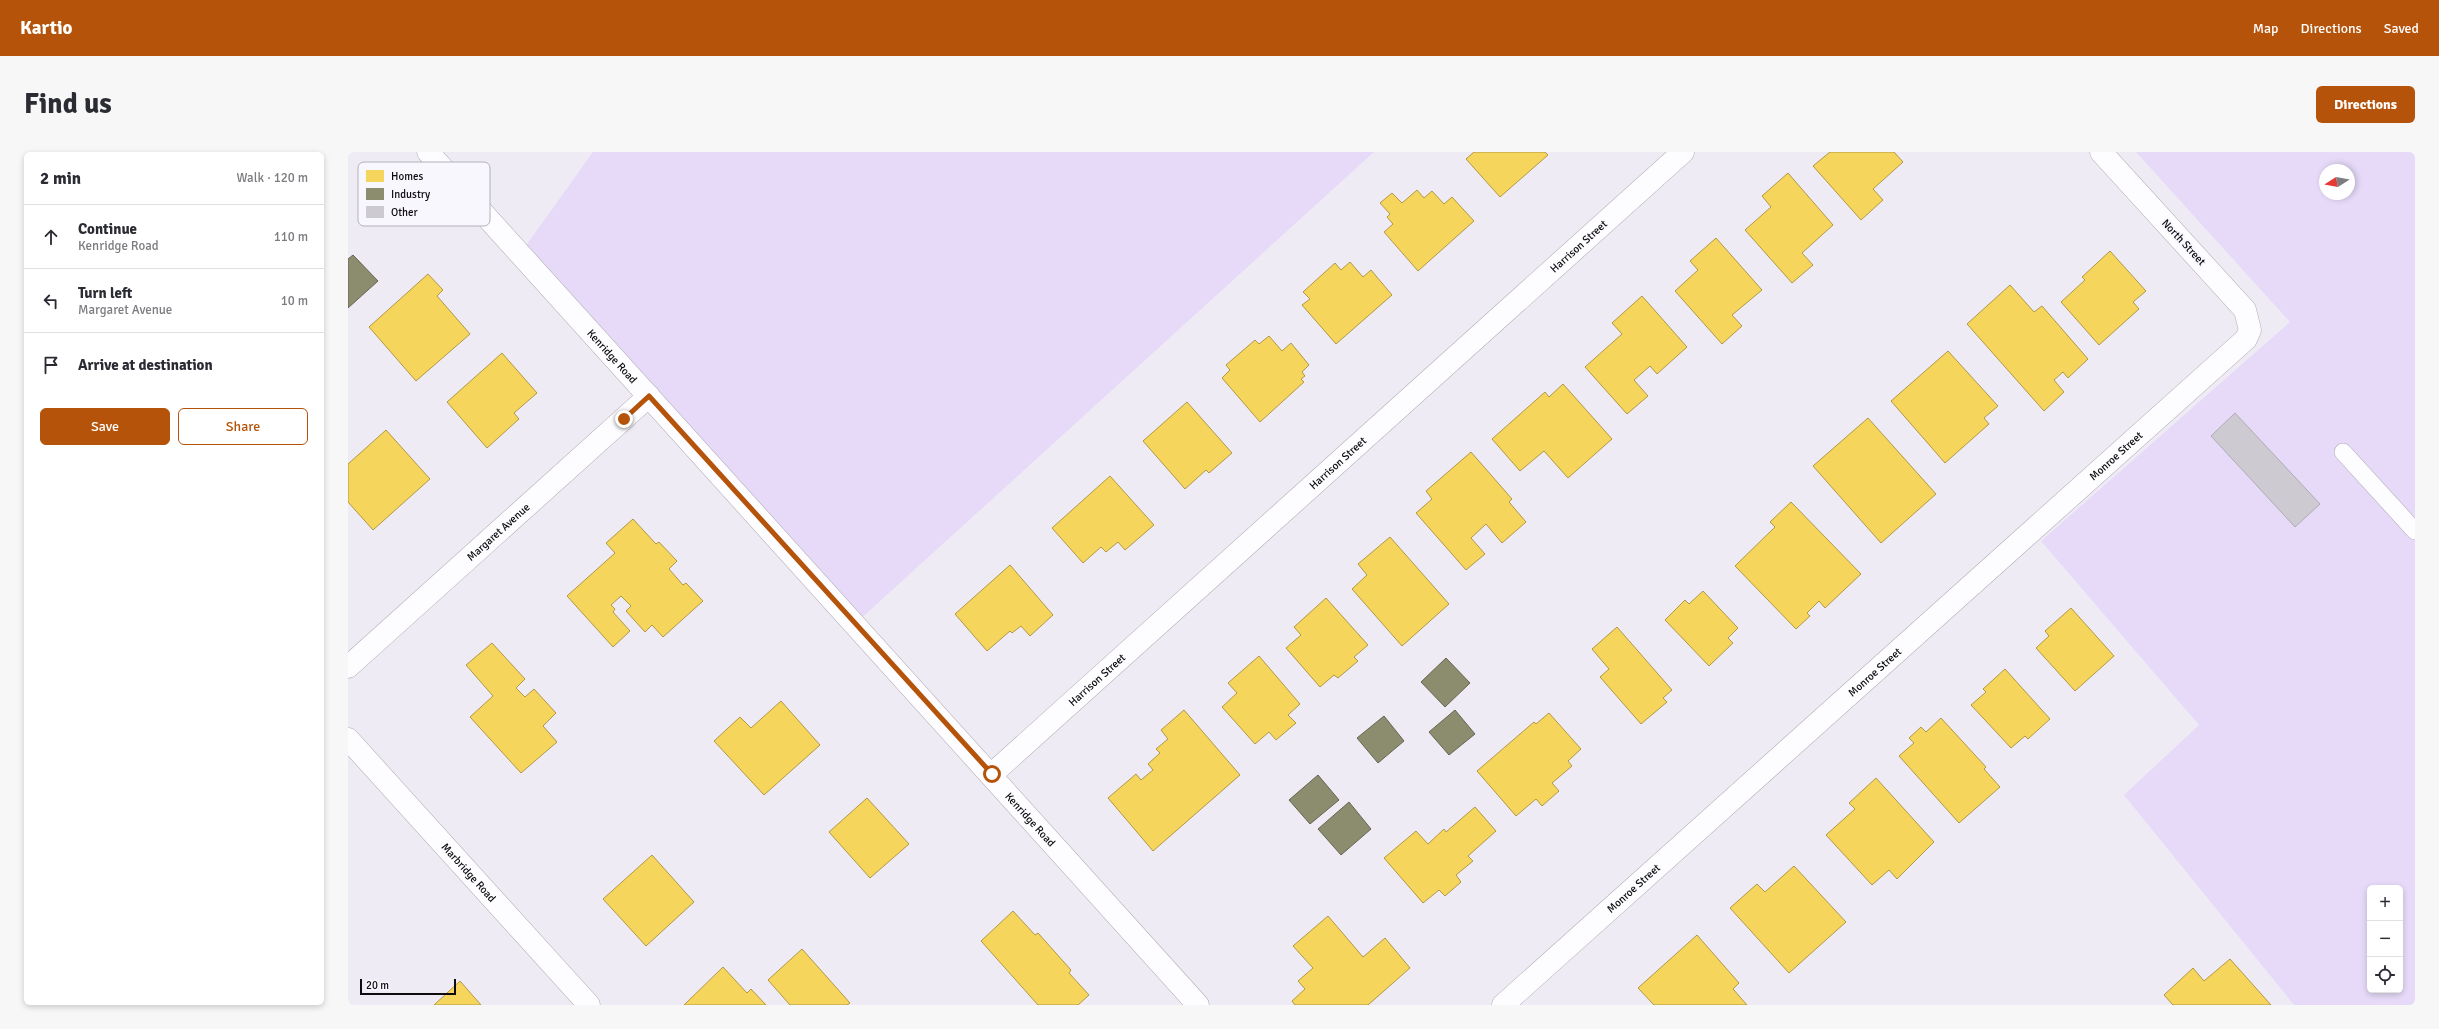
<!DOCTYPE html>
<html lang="en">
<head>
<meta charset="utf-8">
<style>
  :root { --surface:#fff; --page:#f7f7f7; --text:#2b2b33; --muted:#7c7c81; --line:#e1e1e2; --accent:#b45309 }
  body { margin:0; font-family:Signika,sans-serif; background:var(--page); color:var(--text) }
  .controls { position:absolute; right:12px; bottom:12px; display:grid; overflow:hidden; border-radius:6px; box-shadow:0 2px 6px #0003 }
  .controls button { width:36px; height:36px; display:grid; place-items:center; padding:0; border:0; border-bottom:1px solid var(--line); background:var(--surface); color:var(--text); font:20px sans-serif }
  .compass { position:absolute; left:1971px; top:12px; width:36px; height:36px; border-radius:50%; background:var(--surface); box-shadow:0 2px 6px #0003; rotate:259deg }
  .scale { position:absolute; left:12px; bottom:10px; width:96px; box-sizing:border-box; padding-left:4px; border:2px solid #0d0a10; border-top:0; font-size:11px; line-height:14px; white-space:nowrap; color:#0d0a10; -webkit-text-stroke:3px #f9f7fe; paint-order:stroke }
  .stop { position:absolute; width:12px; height:12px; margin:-9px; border:3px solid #b45309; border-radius:50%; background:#fff }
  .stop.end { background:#b45309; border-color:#fff; box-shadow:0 1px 4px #0008 }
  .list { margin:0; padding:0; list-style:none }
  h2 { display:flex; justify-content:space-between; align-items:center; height:52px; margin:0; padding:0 16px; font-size:17px }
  h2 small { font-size:13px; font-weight:400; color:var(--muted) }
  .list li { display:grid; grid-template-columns:26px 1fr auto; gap:12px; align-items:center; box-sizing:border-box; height:64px; padding:0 16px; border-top:1px solid var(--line) }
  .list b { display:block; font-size:15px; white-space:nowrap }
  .list p { margin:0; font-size:13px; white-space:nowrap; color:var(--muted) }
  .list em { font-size:13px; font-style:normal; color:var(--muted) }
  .actions { display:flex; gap:8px; padding:12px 16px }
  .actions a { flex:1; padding:9px 0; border:1px solid var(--accent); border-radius:6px; text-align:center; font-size:14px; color:var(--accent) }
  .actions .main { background:var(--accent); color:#fff }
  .icon { flex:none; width:22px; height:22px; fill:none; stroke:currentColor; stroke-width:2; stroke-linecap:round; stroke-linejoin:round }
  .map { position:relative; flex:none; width:2067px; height:853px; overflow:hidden; border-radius:6px }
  header { display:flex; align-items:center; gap:24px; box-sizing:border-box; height:56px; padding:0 20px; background:var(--accent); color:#fff }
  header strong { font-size:19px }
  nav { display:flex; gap:22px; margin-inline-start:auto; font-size:14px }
  .intro { display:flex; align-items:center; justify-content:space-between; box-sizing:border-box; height:96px; padding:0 24px }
  h1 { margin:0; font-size:28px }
  .button { padding:10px 18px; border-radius:6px; background:var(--accent); color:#fff; font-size:14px; font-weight:700 }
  main { display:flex; gap:24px; padding:0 24px }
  aside { flex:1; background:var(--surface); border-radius:6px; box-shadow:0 2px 6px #0003 }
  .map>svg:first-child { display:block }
  .green { fill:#e6daf8; fill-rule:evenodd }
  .homes { fill:#f6d55c; stroke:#b09845 }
  .industry { fill:#8c8c6e; stroke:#666552 }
  .building { fill:#cdcad2; stroke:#aeabb2 }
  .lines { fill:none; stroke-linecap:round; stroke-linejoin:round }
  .lane-casing { stroke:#adaab1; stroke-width:18 }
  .street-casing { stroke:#adaab1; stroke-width:23 }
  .lane { stroke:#fdfcfe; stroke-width:17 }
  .street { stroke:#fdfcfe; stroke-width:22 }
  .route { stroke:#b45309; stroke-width:5 }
  .labels { text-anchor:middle; stroke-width:4; stroke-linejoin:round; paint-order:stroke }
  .street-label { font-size:11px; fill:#0d0a10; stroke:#f9f7fe }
  .key { fill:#f9f7fe; stroke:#b2b0b7; stroke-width:1 }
  .key-label { font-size:11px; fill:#0d0a10 }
</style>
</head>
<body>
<header>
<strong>Kartio</strong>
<nav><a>Map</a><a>Directions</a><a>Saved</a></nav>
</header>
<div class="intro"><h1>Find us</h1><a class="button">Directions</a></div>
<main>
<aside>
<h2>2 min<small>Walk · 120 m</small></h2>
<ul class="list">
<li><svg class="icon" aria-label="ahead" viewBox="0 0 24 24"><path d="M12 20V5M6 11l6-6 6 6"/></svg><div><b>Continue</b><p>Kenridge Road</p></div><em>110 m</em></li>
<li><svg class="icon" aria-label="left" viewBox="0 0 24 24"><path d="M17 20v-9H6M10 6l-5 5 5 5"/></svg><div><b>Turn left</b><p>Margaret Avenue</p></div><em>10 m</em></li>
<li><svg class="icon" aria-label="arrive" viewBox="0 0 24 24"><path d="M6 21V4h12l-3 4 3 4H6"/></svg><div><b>Arrive at destination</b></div></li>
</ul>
<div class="actions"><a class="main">Save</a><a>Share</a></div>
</aside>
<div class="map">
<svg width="2067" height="853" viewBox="0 0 2067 853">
  <rect width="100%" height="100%" fill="#efebf5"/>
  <!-- green -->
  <g class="green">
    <polygon points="245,0 1026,0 509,470 174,99"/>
    <path d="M1788,0H2067V853H1946L1776,643L1851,573L1693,389L1942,170ZM1977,18H2001V42H1977ZM2022,736H2052V838H2022Z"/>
  </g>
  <!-- homes -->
  <g class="homes">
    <polygon points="1126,0 1197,0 1200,3 1152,45 1118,7"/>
    <polygon points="1482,0 1546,0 1555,10 1525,37 1535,48 1513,68 1465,14"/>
    <polygon points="1440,21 1485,73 1454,101 1465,113 1444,131 1397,78 1423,55 1414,44"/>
    <polygon points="1069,38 1076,46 1084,39 1096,52 1104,45 1126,69 1070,119 1036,80 1045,72 1039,65 1042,62 1032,51 1044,41 1054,51"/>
    <polygon points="1368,86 1414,138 1384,163 1394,174 1374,192 1327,139 1350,118 1342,109"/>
    <polygon points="1762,99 1798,139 1785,150 1791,157 1751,193 1713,150 1737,128 1734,125"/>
    <polygon points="1002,110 1015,125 1023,118 1044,143 988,192 954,153 962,147 955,140 987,111 993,118"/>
    <polygon points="80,122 95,138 89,144 122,182 68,229 21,175"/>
    <polygon points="1662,133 1686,160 1694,154 1740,207 1720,226 1715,220 1706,228 1716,240 1696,259 1619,172"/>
    <polygon points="1294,144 1339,195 1309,222 1302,214 1286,228 1300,244 1279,262 1237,215 1274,182 1264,171"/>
    <polygon points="921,184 934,199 943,191 961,213 954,220 957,224 953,227 956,230 912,270 874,226 882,218 878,213 907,188 911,192"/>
    <polygon points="1600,199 1650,254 1636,266 1641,272 1597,311 1543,249"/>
    <polygon points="154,201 189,241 166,261 171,267 139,296 99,250"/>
    <polygon points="1215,232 1264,287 1220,326 1196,299 1172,319 1144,287 1197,240 1201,245"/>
    <polygon points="839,250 884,301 861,321 858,318 837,337 795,289"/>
    <polygon points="1520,266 1588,342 1533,391 1465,314"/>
    <polygon points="38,278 82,327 25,378 0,350 0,312"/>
    <polygon points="1123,300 1164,347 1161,350 1178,370 1154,391 1138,372 1123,386 1137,402 1118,418 1068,361 1084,347 1078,339"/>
    <polygon points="762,324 806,373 777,398 770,390 758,400 753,395 735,411 704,376"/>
    <polygon points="1443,350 1513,422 1477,456 1471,449 1459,461 1462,464 1448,477 1387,414 1427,375 1422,370"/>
    <polygon points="285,367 308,392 311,390 329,409 321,417 335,433 338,431 355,449 315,485 304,473 297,480 278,459 283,454 273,444 263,453 267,457 265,460 282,479 265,495 219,444 267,401 258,391"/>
    <polygon points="1042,385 1101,452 1054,494 1004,437 1019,423 1010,412"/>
    <polygon points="662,413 705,463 682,484 673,474 664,481 662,479 639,499 607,462"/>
    <polygon points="1355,439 1390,476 1380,486 1385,491 1361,514 1317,468 1337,448 1341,452"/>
    <polygon points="978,446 1020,493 1006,505 1010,509 990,526 986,523 972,535 938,496 953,483 946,475"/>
    <polygon points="1723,456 1766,504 1727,539 1688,496 1701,484 1697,479"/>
    <polygon points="1269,475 1324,538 1315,546 1319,550 1293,572 1252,525 1261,517 1244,497"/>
    <polygon points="144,491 177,527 168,536 177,545 186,537 208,561 195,574 209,590 173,621 122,565 145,544 118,513"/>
    <polygon points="911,504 952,552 940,563 948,571 928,588 921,580 907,592 874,555 889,541 880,531"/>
    <polygon points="1657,517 1702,567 1680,587 1677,584 1663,596 1623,553 1638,540 1635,537"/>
    <polygon points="433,549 472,593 416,643 366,589 392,565 403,576"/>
    <polygon points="836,558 892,623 805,699 760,646 788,622 793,628 805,618 800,612 812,601 808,597 820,587 813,578"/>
    <polygon points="1201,561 1233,597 1220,609 1224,614 1204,631 1211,639 1194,654 1188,647 1168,664 1129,619 1186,570 1188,572"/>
    <polygon points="1593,566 1638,615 1636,617 1652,635 1611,671 1551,604 1566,591 1561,586 1573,575 1578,580"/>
    <polygon points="1528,626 1586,690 1549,727 1541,718 1524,733 1478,683 1507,657 1501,651"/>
    <polygon points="519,646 561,692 522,726 481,680"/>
    <polygon points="1127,655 1148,679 1120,704 1125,709 1108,723 1113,730 1097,744 1091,738 1075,751 1036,706 1068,679 1080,692 1096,677 1098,680"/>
    <polygon points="304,703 346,750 298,794 255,747"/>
    <polygon points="1446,714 1498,770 1441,821 1382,756 1409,732 1417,740"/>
    <polygon points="665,759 687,783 690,781 723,818 721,821 741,843 730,853 690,853 633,789"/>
    <polygon points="980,764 1015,805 1037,786 1062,816 1020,853 947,853 944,849 957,837 950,829 965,816 945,794"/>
    <polygon points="1349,783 1391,831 1385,837 1399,853 1306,853 1290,836"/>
    <polygon points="454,797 502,851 499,853 442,853 420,828"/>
    <polygon points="1882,807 1923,853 1825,853 1816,843 1845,816 1856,829"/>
    <polygon points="375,815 399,841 403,837 418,853 336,853"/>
    <polygon points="112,829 133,853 86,853"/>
  </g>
  <!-- industry -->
  <g class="industry">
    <polygon points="5,103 30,129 0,156 0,107"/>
    <polygon points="1098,506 1122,531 1097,555 1073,530"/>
    <polygon points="1107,558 1127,582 1101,603 1081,580"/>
    <polygon points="1036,564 1056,589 1030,611 1009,586"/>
    <polygon points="970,623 991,648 962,672 941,648"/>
    <polygon points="1001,650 1023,677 993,703 970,677"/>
  </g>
  <!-- building -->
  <polygon class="building" points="1887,261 1972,352 1947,375 1863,284"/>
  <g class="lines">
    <!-- lane casing -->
    <g class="lane-casing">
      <polyline id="lane" points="1995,300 2067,379"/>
    </g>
    <!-- street casing -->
    <g class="street-casing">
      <g id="street">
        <path id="s1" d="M80,0L850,853"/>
        <path id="s2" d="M0,515L301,244"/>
        <path id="s3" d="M0,587L241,853"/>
        <path id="s4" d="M644,622L1335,0"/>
        <path id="s5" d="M1155,853L1898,187L1902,178L1897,158L1753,0"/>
      </g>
    </g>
    <!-- lane -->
    <use href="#lane" class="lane"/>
    <!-- street -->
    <use href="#street" class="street"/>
  </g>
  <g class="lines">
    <!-- route -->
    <polyline class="route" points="276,267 301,244 644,622"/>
  </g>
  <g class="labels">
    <!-- street labels -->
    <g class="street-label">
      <text transform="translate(1836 90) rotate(47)" y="4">North Street</text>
      <text dy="4" stroke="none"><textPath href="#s4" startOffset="789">Harrison Street</textPath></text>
      <text dy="4" stroke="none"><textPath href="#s1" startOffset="275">Kenridge Road</textPath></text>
      <text dy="4" stroke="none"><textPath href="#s5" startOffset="823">Monroe Street</textPath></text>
      <text dy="4" stroke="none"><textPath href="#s4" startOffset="465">Harrison Street</textPath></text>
      <text dy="4" stroke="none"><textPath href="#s2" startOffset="202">Margaret Avenue</textPath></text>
      <text dy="4" stroke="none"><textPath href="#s5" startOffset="499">Monroe Street</textPath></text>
      <text dy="4" stroke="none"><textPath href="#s4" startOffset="141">Harrison Street</textPath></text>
      <text dy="4" stroke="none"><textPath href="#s1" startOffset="899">Kenridge Road</textPath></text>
      <text dy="4" stroke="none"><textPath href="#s3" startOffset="180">Marbridge Road</textPath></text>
      <text dy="4" stroke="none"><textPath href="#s5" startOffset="175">Monroe Street</textPath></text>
    </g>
  </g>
  <!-- legend -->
  <rect x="10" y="10" width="132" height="64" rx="6" class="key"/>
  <rect x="18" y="18" width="18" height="12" fill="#f6d55c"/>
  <rect x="18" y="36" width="18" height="12" fill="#8c8c6e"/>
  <rect x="18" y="54" width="18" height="12" fill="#cdcad2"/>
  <g class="key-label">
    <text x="43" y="28">Homes</text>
    <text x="43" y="46">Industry</text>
    <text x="43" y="64">Other</text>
  </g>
</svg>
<div class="controls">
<button>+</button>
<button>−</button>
<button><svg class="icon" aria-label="locate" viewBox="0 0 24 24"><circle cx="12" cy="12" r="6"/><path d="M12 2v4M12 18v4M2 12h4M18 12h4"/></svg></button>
</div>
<svg class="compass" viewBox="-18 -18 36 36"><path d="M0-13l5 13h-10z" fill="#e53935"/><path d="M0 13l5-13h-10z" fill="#7c7c81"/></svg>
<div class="scale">20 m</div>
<div class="stop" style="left:644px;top:622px"></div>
<div class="stop end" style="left:276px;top:267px"></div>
</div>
</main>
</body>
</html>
